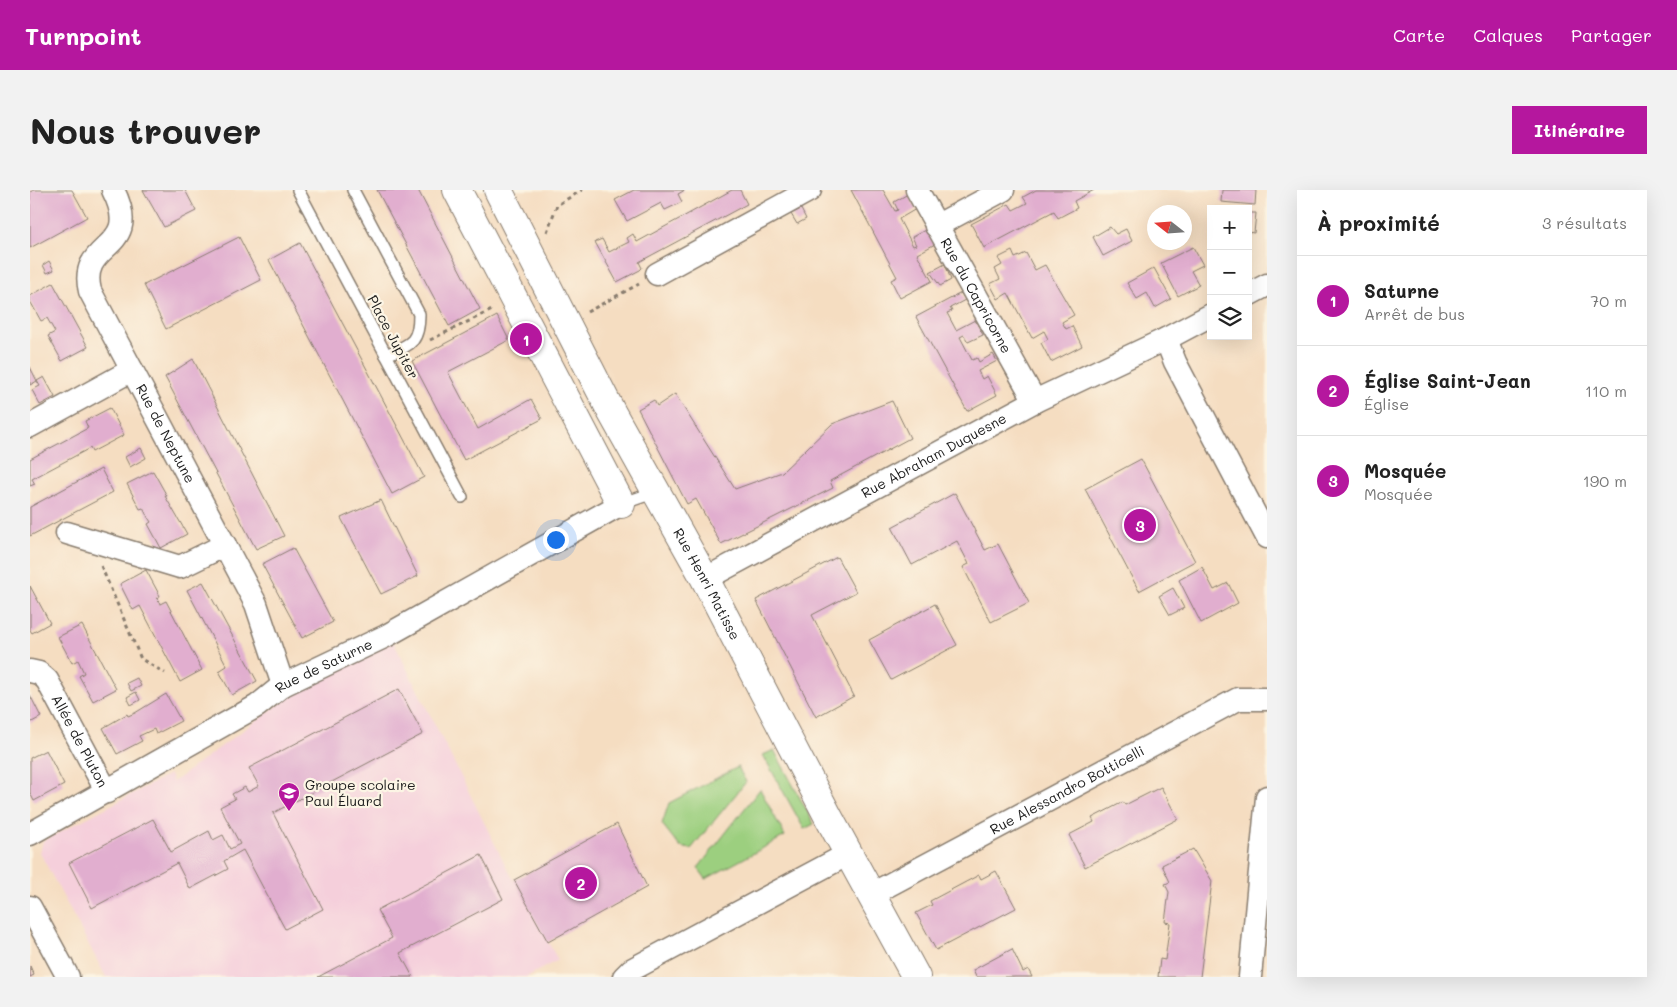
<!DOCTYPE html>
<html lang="fr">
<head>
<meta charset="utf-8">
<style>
  :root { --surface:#fff; --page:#f2f2f2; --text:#222; --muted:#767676; --line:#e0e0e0; --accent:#b5179e }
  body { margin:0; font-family:Mali,sans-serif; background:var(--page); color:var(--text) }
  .controls { position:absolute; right:15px; top:15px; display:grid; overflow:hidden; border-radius:0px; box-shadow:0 5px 20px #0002 }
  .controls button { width:45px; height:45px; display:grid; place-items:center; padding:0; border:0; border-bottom:1px solid var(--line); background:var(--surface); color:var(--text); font:25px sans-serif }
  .compass { position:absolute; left:1117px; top:15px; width:45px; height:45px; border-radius:50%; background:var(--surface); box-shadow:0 5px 20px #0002; rotate:287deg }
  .you { position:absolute; left:525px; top:349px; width:18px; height:18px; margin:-12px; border:4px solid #fff; border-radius:50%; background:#1a73e8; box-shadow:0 0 0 8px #1a73e833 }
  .badge { display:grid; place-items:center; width:32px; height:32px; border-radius:50%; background:var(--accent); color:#fff; font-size:16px; font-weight:700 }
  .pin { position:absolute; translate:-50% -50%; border:2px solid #fff; box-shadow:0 1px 5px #0006 }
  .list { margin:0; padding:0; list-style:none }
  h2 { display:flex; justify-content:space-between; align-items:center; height:65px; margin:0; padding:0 20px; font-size:21px }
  h2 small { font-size:16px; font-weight:400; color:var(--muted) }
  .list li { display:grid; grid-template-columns:32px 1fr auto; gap:15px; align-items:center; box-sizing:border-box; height:90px; padding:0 20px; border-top:1px solid var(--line) }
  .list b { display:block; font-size:19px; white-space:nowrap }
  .list p { margin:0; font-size:16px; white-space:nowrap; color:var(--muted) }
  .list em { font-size:16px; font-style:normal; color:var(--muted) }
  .icon { flex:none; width:28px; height:28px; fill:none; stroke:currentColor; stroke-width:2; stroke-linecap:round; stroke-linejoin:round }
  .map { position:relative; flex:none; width:1237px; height:787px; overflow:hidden; border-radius:0px }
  header { display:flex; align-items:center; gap:30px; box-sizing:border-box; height:70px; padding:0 25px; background:var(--accent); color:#fff }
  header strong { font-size:24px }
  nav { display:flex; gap:28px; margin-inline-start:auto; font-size:18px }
  .intro { display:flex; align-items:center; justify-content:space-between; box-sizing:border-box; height:120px; padding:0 30px }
  h1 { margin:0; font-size:35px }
  .button { padding:12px 22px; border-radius:0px; background:var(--accent); color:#fff; font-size:18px; font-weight:700 }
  main { display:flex; gap:30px; padding:0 30px }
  aside { flex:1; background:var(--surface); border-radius:0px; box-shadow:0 5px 20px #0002 }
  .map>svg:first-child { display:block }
  .built { fill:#f5cfdb }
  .green { fill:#9ccf7f; stroke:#5c764e }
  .building { fill:#e1aecf }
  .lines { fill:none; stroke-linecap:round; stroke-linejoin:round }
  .service-casing { stroke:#887c6e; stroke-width:14 }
  .minor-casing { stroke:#887c6e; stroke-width:25 }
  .tertiary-casing { stroke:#887c6e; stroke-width:30 }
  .path { stroke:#887c6e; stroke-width:3; stroke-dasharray:4 4; stroke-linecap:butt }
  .service { stroke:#fff; stroke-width:11 }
  .minor { stroke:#fff; stroke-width:22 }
  .tertiary { stroke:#fff; stroke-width:28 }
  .labels { text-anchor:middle; stroke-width:4.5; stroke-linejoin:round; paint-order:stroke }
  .street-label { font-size:14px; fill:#1c1c1c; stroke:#fcf5e5 }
  .poi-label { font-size:14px; fill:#1c1c1c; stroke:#fcf5e5; text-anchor:start }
</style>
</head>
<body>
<header>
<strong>Turnpoint</strong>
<nav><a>Carte</a><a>Calques</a><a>Partager</a></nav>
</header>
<div class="intro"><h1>Nous trouver</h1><a class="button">Itinéraire</a></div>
<main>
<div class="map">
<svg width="1237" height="787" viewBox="0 0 1237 787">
  <rect width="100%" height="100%" fill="#fcf5e5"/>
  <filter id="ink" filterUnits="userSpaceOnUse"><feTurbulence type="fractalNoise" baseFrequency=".02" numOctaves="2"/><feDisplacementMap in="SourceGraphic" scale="10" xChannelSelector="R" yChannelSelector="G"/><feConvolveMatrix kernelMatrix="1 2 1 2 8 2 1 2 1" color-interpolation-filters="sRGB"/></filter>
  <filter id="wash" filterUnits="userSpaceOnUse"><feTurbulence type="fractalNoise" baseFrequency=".0096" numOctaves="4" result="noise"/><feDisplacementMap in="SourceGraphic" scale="20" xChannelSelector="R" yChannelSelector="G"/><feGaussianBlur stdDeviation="1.12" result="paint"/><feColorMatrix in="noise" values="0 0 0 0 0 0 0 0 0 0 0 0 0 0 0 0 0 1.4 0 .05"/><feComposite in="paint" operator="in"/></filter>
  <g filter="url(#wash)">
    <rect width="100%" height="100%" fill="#f5ddc1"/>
    <!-- built -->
    <polygon class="built" points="360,445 477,678 528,770 496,787 76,787 10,663 13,651 140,584 143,592 295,480"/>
    <!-- green -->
    <g class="green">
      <polygon points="744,560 784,634 774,639 733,565"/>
      <polygon points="708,577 716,592 661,659 650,657 632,634 639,613"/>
      <polygon points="730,599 755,646 676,689 668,678"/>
    </g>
    <g id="blocks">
      <!-- building -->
      <g class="building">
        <polygon points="4,0 42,0 57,27 0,58 0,2"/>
        <polygon points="113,0 155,0 166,21 134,37"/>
        <polygon points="347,0 388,0 450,119 419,136"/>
        <polygon points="604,0 655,0 648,4 652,12 635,20 631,13 597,31 585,10"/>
        <polygon points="702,0 710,0 717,14 609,72 612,78 610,80 587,92 565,52 572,49 579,62 599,52 597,48 603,44 607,52"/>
        <polygon points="821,0 853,0 865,21 868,20 864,12 878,4 886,19 869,29 883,56 886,55 882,47 897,39 905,54 887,64 902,91 870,108 861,90 867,87"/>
        <polygon points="1006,0 1064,0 1044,11 1047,18 1028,28 1024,21 954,58 941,34 979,14 983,20 997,13 993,7"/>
        <polygon points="1192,0 1226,0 1225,15 1191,12"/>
        <polygon points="771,19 776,29 767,34 761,24"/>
        <polygon points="1218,23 1226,23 1224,43 1218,42"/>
        <polygon points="1080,37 1086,44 1096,39 1102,51 1073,66 1063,47"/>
        <polygon points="209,47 231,90 136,139 114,95"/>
        <polygon points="270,53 394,287 362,304 239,70"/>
        <polygon points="1163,57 1173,75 1161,81 1169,95 1148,106 1131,73"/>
        <polygon points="982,61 985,68 996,63 1005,80 1015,75 1044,125 1032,132 1036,139 1042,136 1052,156 1021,172 1011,153 1018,149 1014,141 1002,148 978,103 968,109 960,94 970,89 965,79 972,75 968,68"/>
        <polygon points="19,71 24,80 17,83 13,75"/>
        <polygon points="915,74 921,90 910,96 900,82"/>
        <polygon points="1124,78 1141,109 1125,118 1117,103 1107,109 1097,93"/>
        <polygon points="23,93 58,157 32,171 18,146 25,142 17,128 11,131 0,111 0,106"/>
        <polygon points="931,103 935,110 920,118 922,121 917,123 926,140 945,130 953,145 938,152 934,145 930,147 942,170 947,168 949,172 963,164 967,171 948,181 952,189 957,186 967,205 937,221 886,127"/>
        <polygon points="467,126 479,150 418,182 448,239 501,209 512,229 434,270 382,171"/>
        <polygon points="163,169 254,346 226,359 135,187"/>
        <polygon points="0,177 7,191 0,195"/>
        <polygon points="14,187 25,207 10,215 2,200 10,196 7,191"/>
        <polygon points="645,204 705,299 752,282 802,234 862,211 880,248 800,291 803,298 691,354 666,309 657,314 608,219 624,210 627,216"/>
        <polygon points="80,218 94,245 62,262 60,258 2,289 5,294 0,296 0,269 58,238 55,231"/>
        <polygon points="111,258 116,268 100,277 95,267"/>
        <polygon points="1111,269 1165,371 1109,401 1055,299"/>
        <polygon points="71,279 83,302 0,346 0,317"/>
        <polygon points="123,281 137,306 135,306 157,344 131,358 118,334 121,332 117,326 113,318 110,319 97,294"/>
        <polygon points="925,303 955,360 968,354 999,413 961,432 933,377 939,374 927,351 882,375 862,337"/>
        <polygon points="351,310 388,386 351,404 311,328"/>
        <polygon points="263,358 303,432 272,448 232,374"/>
        <polygon points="807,367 826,402 782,425 824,506 786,527 726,410"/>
        <polygon points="1172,377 1184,400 1198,393 1208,413 1171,433 1149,390"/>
        <polygon points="116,380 130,406 127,407 130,414 136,411 172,480 150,492 110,416 103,420 90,394"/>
        <polygon points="173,392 227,491 202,505 189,481 197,476 157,400"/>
        <polygon points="0,396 20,433 2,443 0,440"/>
        <polygon points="1143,398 1154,418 1140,425 1129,406"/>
        <polygon points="905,414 927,455 861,490 839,450"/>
        <polygon points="52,435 86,499 63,511 49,486 54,483 48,470 42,473 28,447"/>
        <polygon points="107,488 111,496 101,501 97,493"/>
        <polygon points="369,499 393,544 243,623 293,719 255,739 213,660 194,671 198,679 160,699 147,673 62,718 39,673 123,629 141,662 179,641 183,650 193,645 200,659 210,654 190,617 205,609 202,604 215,597 218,602 229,596 219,578"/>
        <polygon points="106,502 110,510 101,515 97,507"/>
        <polygon points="136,504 151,531 126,544 124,539 109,546 112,551 87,564 73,538 97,524 98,526 105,523"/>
        <polygon points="0,505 11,527 0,533"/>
        <polygon points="16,560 34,595 4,611 0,603 0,568"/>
        <polygon points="1131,597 1148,629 1055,677 1039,645 1064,632 1062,628 1093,612 1095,615"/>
        <polygon points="587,634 617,697 518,752 484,690"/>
        <polygon points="1163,659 1182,691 1170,787 1128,787 1130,769 1135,770 1140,733 1135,732 1139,702 1135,694 1140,692 1132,675"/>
        <polygon points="451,665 473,709 370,763 383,787 288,787 362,748 347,720"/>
        <polygon points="966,681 986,718 906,760 886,723 902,715 900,711 949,685 951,689"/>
        <polygon points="982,759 993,782 998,779 1002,787 946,787 943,780"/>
        <polygon points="0,776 4,785 0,787"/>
      </g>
    </g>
  </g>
  <g filter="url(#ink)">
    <use href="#blocks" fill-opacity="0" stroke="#887c6e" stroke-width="1"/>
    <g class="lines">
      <!-- service casing -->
      <g class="service-casing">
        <g id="service">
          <polyline points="268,0 432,307"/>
          <path d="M323,0L389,124C389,153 381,154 356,165"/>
          <polyline points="591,314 626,302"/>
        </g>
      </g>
      <!-- minor casing -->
      <g class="minor-casing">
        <g id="minor">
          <path id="s1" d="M83,0C115,63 47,49 60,101L226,414L253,495"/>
          <path id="s2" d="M887,0L1005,211"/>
          <polyline points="906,36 973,0"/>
          <polyline points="627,84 780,0"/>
          <polyline points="1218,105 1237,95"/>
          <polyline points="1136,149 1145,172 1237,347"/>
          <polyline points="0,236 102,180"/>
          <polyline points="37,343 150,377 195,355"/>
          <path id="s3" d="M675,389L1005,211L1136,149L1181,125"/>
          <path id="s4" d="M0,481L9,483L17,490L77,602"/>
          <path id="s5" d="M0,644L227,516L253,495L356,446L591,314"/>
          <path id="s6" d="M842,704L1208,509H1237"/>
          <polyline points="0,717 38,787"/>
          <polyline points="594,787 601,780 820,663"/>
          <polyline points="1220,787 1237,607"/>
        </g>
      </g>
      <!-- tertiary casing -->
      <g class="tertiary-casing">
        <g id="tertiary">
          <polyline points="427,0 591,314"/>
          <path id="s7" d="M468,0L582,223L675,389L799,628L886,787"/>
        </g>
      </g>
      <!-- path -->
      <g class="path">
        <polyline points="517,42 527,15 552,0"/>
        <polyline points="557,122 609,94"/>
        <polyline points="400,150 464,119"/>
        <polyline points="71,376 111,469 135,483"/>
      </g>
      <!-- service -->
      <use href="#service" class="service"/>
      <!-- minor -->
      <use href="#minor" class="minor"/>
      <!-- tertiary -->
      <use href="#tertiary" class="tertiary"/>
    </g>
  </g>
  <!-- icons -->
  <defs>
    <g id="school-pin" transform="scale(1.125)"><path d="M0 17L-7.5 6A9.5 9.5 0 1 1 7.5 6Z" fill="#b5179e" stroke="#fcf5e5"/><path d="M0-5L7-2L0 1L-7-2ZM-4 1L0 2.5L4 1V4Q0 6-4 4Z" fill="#fff"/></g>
  </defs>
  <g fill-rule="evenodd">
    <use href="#school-pin" x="259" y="603"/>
  </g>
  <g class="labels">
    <!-- street labels -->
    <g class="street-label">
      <text dy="5" stroke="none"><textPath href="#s2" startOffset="121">Rue du Capricorne</textPath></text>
      <text transform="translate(363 147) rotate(62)" y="5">Place Jupiter</text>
      <text dy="5" stroke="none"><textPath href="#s1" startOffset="275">Rue de Neptune</textPath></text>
      <text dy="5" stroke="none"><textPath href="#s3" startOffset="260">Rue Abraham Duquesne</textPath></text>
      <text dy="5" stroke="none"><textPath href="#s7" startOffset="446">Rue Henri Matisse</textPath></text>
      <text dy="5" stroke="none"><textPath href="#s5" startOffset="339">Rue de Saturne</textPath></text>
      <text dy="5" stroke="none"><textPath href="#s4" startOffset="89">Allée de Pluton</textPath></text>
      <text dy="5" stroke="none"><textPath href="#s6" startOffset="221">Rue Alessandro Botticelli</textPath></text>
    </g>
    <!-- poi labels -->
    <g class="poi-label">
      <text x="275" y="600">Groupe scolaire<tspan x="275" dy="16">Paul Éluard</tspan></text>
    </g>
  </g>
</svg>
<div class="controls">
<button>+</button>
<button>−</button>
<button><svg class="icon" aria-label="layers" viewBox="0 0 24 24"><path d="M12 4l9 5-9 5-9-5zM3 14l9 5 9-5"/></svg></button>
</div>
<svg class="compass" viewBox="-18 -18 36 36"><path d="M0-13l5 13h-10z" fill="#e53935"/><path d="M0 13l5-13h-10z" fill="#767676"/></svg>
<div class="you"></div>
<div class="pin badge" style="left:496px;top:149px">1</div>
<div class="pin badge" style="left:551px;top:693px">2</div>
<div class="pin badge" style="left:1110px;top:335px">3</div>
</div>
<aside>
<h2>À proximité<small>3 résultats</small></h2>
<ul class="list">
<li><span class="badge">1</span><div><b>Saturne</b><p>Arrêt de bus</p></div><em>70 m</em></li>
<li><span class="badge">2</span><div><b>Église Saint-Jean</b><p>Église</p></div><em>110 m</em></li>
<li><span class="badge">3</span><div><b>Mosquée</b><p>Mosquée</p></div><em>190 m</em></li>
</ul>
</aside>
</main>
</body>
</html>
